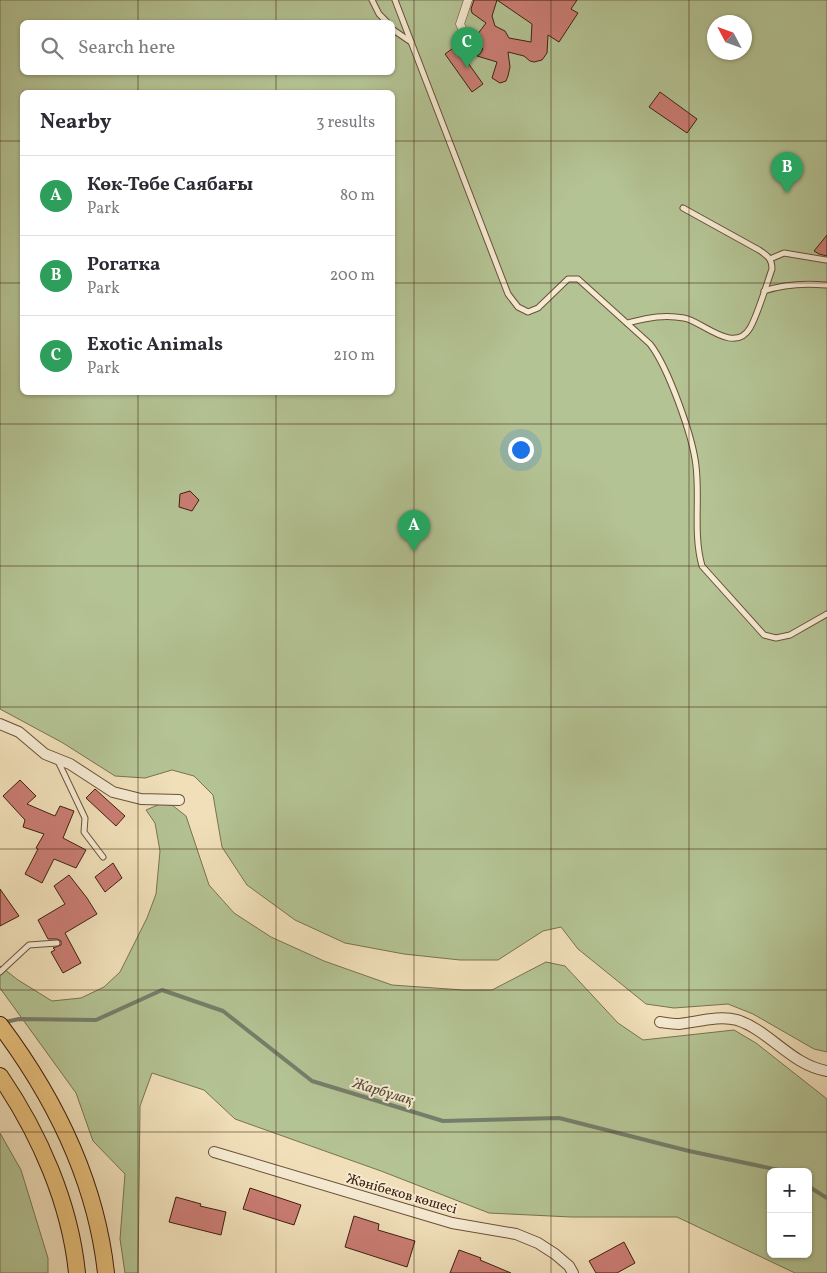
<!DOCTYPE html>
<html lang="en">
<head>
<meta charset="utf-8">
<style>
  :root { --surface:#fff; --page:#f7f7f7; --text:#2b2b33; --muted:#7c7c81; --line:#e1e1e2; --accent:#ea580c }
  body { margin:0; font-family:Vollkorn,serif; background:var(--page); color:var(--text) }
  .controls { position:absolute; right:15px; bottom:15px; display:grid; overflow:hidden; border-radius:8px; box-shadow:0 1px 4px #0004 }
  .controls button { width:45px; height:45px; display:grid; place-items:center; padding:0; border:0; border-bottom:1px solid var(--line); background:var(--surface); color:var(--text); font:25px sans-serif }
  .compass { position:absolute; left:707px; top:15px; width:45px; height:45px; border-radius:50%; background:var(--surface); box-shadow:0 1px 4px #0004; rotate:311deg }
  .you { position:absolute; left:520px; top:449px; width:18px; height:18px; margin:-12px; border:4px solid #fff; border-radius:50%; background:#1a73e8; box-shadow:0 0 0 8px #1a73e833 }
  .badge { display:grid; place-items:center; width:32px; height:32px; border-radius:50%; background:var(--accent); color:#fff; font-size:16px; font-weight:700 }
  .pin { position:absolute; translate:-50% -41px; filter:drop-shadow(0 1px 2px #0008) }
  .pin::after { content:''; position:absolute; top:26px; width:18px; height:15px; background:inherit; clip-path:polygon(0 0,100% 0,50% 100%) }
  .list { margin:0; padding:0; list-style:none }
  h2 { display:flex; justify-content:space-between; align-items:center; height:65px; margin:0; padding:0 20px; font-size:21px }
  h2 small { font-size:16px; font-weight:400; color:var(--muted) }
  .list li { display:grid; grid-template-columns:32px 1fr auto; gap:15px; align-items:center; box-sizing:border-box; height:80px; padding:0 20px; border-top:1px solid var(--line) }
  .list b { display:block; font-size:19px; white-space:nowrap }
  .list p { margin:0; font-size:16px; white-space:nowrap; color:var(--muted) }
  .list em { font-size:16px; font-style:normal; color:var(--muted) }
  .icon { flex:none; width:28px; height:28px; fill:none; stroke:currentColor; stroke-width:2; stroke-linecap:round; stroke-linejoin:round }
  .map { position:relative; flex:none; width:827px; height:1273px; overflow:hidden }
  .search { position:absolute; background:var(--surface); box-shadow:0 1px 4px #0004; left:20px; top:20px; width:375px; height:55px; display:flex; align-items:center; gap:12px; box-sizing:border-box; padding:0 18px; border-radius:8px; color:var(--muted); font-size:19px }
  .panel { position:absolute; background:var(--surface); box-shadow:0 1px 4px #0004; left:20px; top:90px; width:375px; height:305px; border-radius:8px }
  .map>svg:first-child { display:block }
  .green { fill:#b4c394; stroke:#7a7250; fill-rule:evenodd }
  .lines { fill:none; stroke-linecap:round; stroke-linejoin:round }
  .stream { stroke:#767e6b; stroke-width:4 }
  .building { fill:#ca7d74; stroke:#3f200d; fill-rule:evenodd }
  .service-casing { stroke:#6b5038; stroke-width:7 }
  .pedestrian-casing { stroke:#6b5038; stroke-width:9 }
  .minor-casing { stroke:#6b5038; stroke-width:12 }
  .primary-casing { stroke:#3f200d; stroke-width:18 }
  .service { stroke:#f5ead2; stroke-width:5 }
  .pedestrian { stroke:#f5ead2; stroke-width:8 }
  .minor { stroke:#f5ead2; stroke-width:10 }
  .primary { stroke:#e8c07c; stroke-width:16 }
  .grid { fill:none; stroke:#3f200d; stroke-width:1; stroke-opacity:0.55 }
  .labels { text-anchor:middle; stroke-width:4; stroke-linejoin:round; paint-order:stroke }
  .street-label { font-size:14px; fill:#3f200d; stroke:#f5ead2 }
  .water-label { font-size:15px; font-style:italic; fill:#5b4f3c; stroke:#f5ead2 }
</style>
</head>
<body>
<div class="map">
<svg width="827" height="1273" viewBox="0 0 827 1273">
  <rect width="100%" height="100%" fill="#f0dfb9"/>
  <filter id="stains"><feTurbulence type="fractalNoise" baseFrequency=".004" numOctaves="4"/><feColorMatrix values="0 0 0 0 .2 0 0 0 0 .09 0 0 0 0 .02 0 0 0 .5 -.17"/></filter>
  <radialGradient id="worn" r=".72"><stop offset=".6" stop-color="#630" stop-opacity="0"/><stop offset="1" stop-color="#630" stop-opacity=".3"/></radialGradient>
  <!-- green -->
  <g class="green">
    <path d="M0,0H827V1052L814,1049L753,1014L728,1004L674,1008L646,1004L578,949L561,927L543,931L498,960H460L404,954L345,943L295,920L247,885L222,847L213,795L194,776L172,770L145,778L115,776L63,743L0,709ZM22,22H392V72H22ZM714,22H744V52H714ZM22,92H392V392H22Z"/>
    <path d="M160,804L172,805L186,816L209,885L234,913L271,937L324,961L392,985L463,990H492L546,962L565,966L618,1023L643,1040L734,1030L756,1043L827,1099V1273H795L677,1217H571L489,1213L381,1171L235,1119L204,1090L152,1073L140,1106L138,1273H125L120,1239L125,1174L93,1141L76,1093L0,988V966L18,980L52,1001L81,998L104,987L120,972L147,918L156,894L160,851L155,823L146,810ZM771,1172H808V1254H771Z"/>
    <polygon points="0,1133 21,1170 48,1258 48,1273 0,1273"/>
  </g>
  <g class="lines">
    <!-- stream -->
    <g class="stream">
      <polyline points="5,1022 19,1019 96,1020 162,990 223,1011 312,1081 443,1121 559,1118 689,1151 788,1172"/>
      <polyline points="808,1186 827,1198"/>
    </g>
  </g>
  <!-- building -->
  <g class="building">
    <path d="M474,0H577L571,9L578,13L559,42L548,35L547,53L542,60L534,62L530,61L524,56L508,52L510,67L508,76L506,81L500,83L492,78L497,62L477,56L480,54L483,49L476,43V40L477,35L486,23L472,13L471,9ZM497,0L532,24L531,42L509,38L505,31L495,26L492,16Z"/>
    <polygon points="456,46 483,84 472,92 445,54"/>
    <polygon points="660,92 697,119 687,133 649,107"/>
    <polygon points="827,235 827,256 819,254 814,251"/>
    <polygon points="190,491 199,500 192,511 179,507 180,494"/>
    <polygon points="20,780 36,796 27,804 55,816 60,806 74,811 63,838 86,850 76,868 54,859 42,883 25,874 38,849 36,848 44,834 23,827 25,820 3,796"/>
    <polygon points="95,789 125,816 116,826 86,798"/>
    <polygon points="113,863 122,878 105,892 95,877"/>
    <polygon points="69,875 87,898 97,914 65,933 81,963 63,973 51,952 55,950 53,948 61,945 61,941 57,939 48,939 38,920 65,904 54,886"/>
    <polygon points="0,889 19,916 0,926"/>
    <polygon points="250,1188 301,1205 294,1225 243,1209"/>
    <polygon points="176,1197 201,1204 200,1206 226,1212 221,1235 169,1222"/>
    <polygon points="354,1216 379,1224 378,1230 415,1241 407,1267 345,1247"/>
    <polygon points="624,1242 635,1263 617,1273 596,1273 589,1261"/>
    <polygon points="459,1250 481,1258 480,1260 511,1273 450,1273"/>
  </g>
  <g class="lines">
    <!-- service casing -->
    <g class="service-casing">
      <g id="service">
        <polyline points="372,0 379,14 387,22"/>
        <path d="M395,0L508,294L518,307L528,312L538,308L568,279H578L650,344C668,367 693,437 696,466C700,499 693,534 702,566L764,635L776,638L790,635L827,614"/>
        <polyline points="392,29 411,42"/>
        <polyline points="770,259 784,253 826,260"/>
        <path d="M764,291C784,284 804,283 826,285"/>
        <path d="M627,323C648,318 663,314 684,318C702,321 734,355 750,328C758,314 766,286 772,269C772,259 768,256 759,250L683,208"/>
        <polyline points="57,759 85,818 84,832 103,857"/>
        <polyline points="0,972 29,945 57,943"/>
      </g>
    </g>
    <!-- pedestrian casing -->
    <g class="pedestrian-casing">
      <polyline id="pedestrian" points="468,0 460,24 471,47 477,50"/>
    </g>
    <!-- minor casing -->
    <g class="minor-casing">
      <g id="minor">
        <polyline points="0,724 19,732 45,754 70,764 113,792 141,799 179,800"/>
        <path d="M660,1022C667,1023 673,1024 679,1024C697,1022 719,1015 737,1020C769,1030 791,1065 827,1071"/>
        <polyline points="214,1152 452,1223 516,1234 538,1243 555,1254 569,1266 573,1273"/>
      </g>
    </g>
    <!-- primary casing -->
    <g class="primary-casing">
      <g id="primary">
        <path d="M0,1025C54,1097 96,1182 106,1273"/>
        <path d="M0,1076C39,1133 70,1203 77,1273"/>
      </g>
    </g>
    <!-- service -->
    <use href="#service" class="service"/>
    <!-- pedestrian -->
    <use href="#pedestrian" class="pedestrian"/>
    <!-- minor -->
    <use href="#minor" class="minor"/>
    <!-- primary -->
    <use href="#primary" class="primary"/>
  </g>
  <!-- grid -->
  <path class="grid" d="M138,0V22M276,0V22M414,0V1273M551,0V1273M689,0V1273M138,72V92M276,72V92M0,141H22M392,141H827M0,283H22M392,283H827M138,392V1273M276,392V1273M0,424H827M0,566H827M0,707H827M0,849H827M0,990H827M0,1132H827"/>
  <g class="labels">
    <!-- street labels -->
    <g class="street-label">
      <text transform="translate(402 1193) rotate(16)" y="5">Жәнібеков көшесі</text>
    </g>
    <!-- water labels -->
    <g class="water-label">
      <text transform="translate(383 1091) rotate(17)" y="5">Жарбұлақ</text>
    </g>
  </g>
  <rect width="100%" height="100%" filter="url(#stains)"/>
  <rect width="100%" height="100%" fill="url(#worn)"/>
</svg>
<div class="controls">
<button>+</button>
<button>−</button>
</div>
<svg class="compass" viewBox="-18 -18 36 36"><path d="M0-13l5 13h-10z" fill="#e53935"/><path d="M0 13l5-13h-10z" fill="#7c7c81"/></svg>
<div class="you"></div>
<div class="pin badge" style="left:414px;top:551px;background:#2e9e5b">A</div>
<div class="pin badge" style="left:787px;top:193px;background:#2e9e5b">B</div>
<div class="pin badge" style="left:467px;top:68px;background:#2e9e5b">C</div>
<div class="search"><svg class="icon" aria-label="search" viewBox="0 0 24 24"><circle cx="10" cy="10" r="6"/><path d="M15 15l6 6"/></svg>Search here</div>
<section class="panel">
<h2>Nearby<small>3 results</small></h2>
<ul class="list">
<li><span class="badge" style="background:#2e9e5b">A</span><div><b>Көк-Төбе Саябағы</b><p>Park</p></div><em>80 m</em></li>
<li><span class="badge" style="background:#2e9e5b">B</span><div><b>Рогатка</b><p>Park</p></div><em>200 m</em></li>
<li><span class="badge" style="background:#2e9e5b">C</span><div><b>Exotic Animals</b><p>Park</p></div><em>210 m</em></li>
</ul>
</section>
</div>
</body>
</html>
